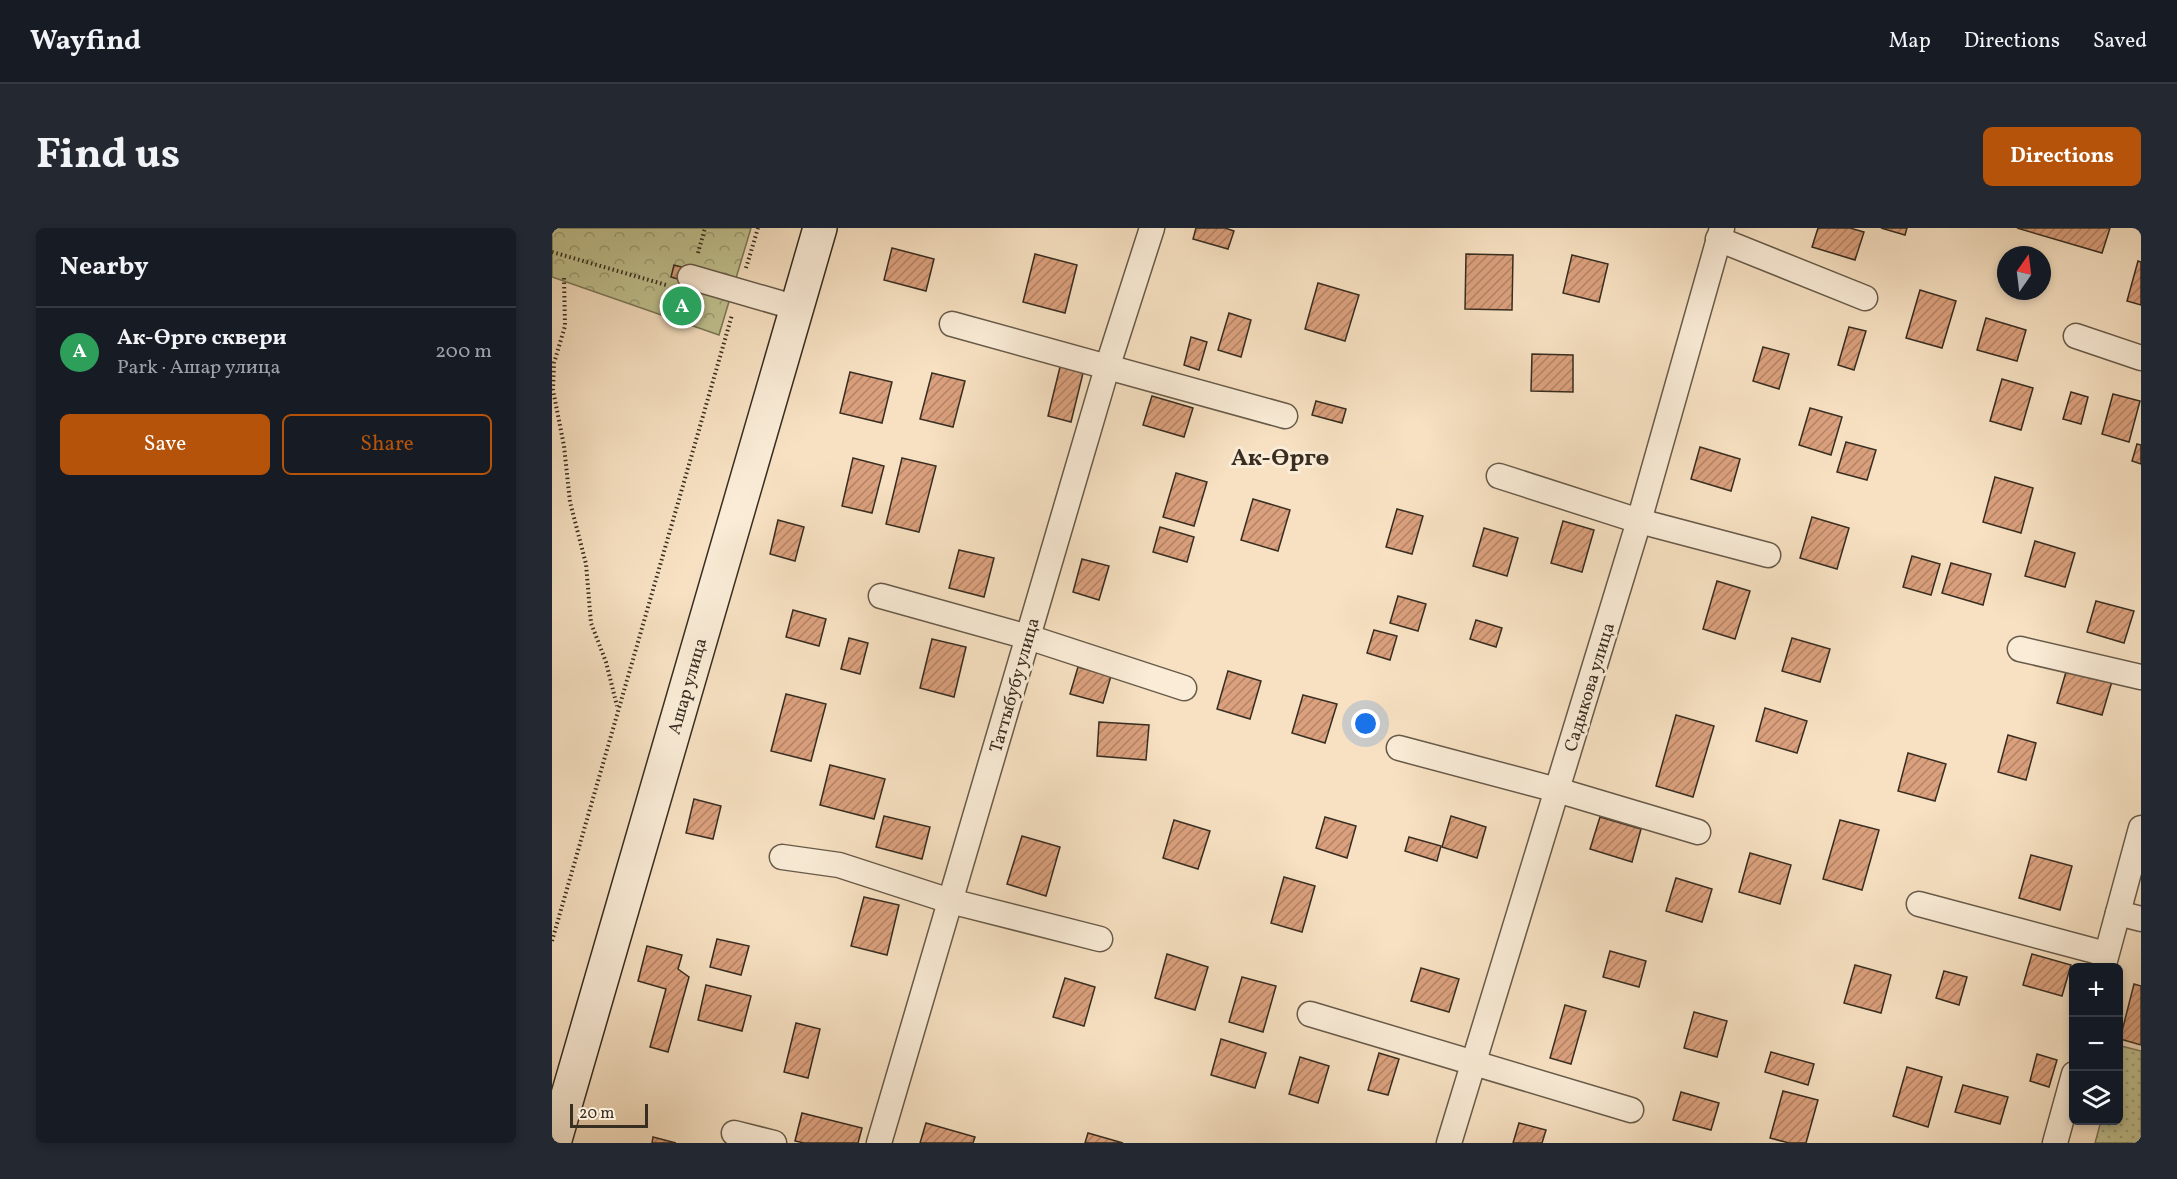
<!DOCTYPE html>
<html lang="en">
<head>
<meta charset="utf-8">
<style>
  :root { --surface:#171b24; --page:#242831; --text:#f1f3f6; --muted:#9ea1a6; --line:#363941; --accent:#b45309 }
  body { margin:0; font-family:Vollkorn,serif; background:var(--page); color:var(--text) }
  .controls { position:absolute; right:18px; bottom:18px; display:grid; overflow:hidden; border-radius:9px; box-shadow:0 3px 9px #0003 }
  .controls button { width:54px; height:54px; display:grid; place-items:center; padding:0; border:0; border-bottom:2px solid var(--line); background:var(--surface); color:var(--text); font:30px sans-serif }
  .compass { position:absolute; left:1445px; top:18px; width:54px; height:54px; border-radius:50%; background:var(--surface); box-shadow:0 3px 9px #0003; rotate:14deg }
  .scale { position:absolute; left:18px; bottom:15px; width:78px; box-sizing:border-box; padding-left:6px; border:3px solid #372d21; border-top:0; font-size:16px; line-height:21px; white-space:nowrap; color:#372d21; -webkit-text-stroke:4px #faecd7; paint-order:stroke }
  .you { position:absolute; left:814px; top:496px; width:21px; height:21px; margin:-15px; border:4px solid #fff; border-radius:50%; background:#1a73e8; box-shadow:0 0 0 9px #1a73e833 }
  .badge { display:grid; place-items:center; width:39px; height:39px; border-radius:50%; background:var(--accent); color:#fff; font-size:20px; font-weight:700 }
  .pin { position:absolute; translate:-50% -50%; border:3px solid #fff; box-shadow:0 2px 6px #0006 }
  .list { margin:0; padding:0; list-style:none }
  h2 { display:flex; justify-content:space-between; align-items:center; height:78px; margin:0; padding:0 24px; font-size:26px }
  h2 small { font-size:20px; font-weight:400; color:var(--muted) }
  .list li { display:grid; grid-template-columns:39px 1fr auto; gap:18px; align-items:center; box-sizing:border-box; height:90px; padding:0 24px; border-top:2px solid var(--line) }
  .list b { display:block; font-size:22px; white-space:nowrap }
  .list p { margin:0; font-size:20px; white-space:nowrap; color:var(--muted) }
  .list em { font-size:20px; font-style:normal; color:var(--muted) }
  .actions { display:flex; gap:12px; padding:18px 24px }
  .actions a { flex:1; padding:14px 0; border:2px solid var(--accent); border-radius:9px; text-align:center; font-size:21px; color:var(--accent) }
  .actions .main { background:var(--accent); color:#fff }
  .icon { flex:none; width:33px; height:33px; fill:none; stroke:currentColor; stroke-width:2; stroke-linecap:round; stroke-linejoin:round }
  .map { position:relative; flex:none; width:1589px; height:915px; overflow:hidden; border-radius:9px }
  header { display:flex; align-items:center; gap:36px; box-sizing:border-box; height:84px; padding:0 30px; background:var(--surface); border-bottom:2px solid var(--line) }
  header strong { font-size:28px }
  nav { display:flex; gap:33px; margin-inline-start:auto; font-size:21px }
  .intro { display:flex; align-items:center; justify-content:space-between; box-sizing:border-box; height:144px; padding:0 36px }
  h1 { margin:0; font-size:42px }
  .button { padding:15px 27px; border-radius:9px; background:var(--accent); color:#fff; font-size:21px; font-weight:700 }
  main { display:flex; gap:36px; padding:0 36px }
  aside { flex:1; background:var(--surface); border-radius:9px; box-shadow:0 3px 9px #0003 }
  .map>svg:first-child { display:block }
  .park { fill:url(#park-crowns); stroke:#7c7858; stroke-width:1.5 }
  .garden { fill:url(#garden-dots); stroke:#7c7858; stroke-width:1.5 }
  .building { fill:url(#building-hatch); stroke:#372d21; stroke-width:1.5 }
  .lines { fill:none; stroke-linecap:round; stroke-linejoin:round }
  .street-casing { stroke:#675a49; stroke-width:27 }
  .secondary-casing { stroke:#372d21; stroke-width:36 }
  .path { stroke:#372d21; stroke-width:4; stroke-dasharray:1.5 3; stroke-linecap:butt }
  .street { stroke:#faecd7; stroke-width:24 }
  .secondary { stroke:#faecd7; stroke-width:33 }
  .labels { text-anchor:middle; stroke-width:6; stroke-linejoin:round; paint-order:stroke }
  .street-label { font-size:18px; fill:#372d21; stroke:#faecd7 }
  .district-label { font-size:24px; font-weight:bold; fill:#372d21; stroke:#faecd7 }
</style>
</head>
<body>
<header>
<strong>Wayfind</strong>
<nav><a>Map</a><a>Directions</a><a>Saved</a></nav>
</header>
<div class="intro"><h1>Find us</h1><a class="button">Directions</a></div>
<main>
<aside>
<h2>Nearby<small></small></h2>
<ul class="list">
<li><span class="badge" style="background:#2e9e5b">A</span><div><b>Ак-Өргө сквери</b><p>Park · Ашар улица</p></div><em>200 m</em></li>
</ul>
<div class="actions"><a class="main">Save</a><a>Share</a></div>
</aside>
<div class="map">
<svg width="1589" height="915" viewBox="0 0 1589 915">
  <defs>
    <pattern id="park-crowns" width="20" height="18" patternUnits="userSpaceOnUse" patternTransform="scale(1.5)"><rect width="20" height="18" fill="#c0c290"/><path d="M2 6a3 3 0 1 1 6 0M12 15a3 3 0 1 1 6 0" fill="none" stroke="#9d9e75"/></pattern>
    <pattern id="garden-dots" width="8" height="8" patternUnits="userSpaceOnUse" patternTransform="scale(1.5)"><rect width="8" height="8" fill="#c0c290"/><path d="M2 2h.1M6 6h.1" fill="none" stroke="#9d9e75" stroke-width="1.8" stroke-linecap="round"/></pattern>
    <pattern id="building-hatch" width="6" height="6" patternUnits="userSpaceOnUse" patternTransform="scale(1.5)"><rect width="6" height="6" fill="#dba07d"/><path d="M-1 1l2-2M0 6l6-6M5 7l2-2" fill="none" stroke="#b28366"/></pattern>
  </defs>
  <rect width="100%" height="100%" fill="#f7e1c2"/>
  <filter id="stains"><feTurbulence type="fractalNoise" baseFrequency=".00333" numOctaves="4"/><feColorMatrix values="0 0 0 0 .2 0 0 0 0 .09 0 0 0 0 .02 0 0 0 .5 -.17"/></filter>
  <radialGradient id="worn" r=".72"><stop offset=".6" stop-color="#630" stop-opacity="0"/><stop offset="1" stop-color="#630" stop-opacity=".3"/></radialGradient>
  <!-- park -->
  <polygon class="park" points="0,0 199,0 167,107 0,49"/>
  <!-- garden -->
  <polygon class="garden" points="1569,818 1589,823 1589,915 1543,915 1549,893 1566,892 1566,827"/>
  <!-- building -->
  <g class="building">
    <polygon points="644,0 673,0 682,3 676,21 641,11"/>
    <polygon points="1266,0 1298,0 1312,4 1303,32 1260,19"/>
    <polygon points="1329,0 1355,0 1353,7"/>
    <polygon points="1465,0 1558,0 1550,25"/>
    <polygon points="340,20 382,31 374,63 332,52"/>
    <polygon points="483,26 525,37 513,85 471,74"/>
    <polygon points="914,26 961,27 960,82 913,81"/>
    <polygon points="1020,27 1056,36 1047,74 1011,65"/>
    <polygon points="1586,33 1589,34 1589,77 1575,73"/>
    <polygon points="122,37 133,40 129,52 119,49"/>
    <polygon points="766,55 807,67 793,113 753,101"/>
    <polygon points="1368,62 1404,73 1390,120 1354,110"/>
    <polygon points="677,85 699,92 689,129 666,122"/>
    <polygon points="1434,90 1474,102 1465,133 1425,122"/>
    <polygon points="1297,99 1314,103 1302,142 1286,137"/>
    <polygon points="639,109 655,114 647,142 632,137"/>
    <polygon points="1211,119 1237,126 1227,161 1201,153"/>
    <polygon points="980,126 1021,127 1021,164 979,163"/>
    <polygon points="509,135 532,141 519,194 496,188"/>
    <polygon points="298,144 340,154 330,195 288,185"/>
    <polygon points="380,145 413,153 401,199 368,191"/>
    <polygon points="1450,151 1481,160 1469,202 1438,193"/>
    <polygon points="1519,164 1536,169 1529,196 1511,191"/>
    <polygon points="1561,166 1588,173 1577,214 1550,206"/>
    <polygon points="600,168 641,180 632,209 591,197"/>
    <polygon points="764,173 794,181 790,195 760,187"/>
    <polygon points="1258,180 1290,189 1279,227 1247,217"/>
    <polygon points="1294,214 1324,222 1315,252 1285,244"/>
    <polygon points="1585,216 1589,217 1589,236 1580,233"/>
    <polygon points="1148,219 1188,231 1179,263 1139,251"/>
    <polygon points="301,230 332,238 320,285 290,278"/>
    <polygon points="350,230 384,238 367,304 334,296"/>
    <polygon points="624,245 655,254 642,298 611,289"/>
    <polygon points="1443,249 1481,260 1469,305 1431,294"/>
    <polygon points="701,271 738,282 726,323 689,312"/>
    <polygon points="845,281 871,288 860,326 834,319"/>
    <polygon points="1260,289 1297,300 1285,341 1248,330"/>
    <polygon points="226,292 252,299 243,333 218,326"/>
    <polygon points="1011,293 1042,302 1030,344 999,335"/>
    <polygon points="608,299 642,309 635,334 601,324"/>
    <polygon points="932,300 966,310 955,348 921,338"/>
    <polygon points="1483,313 1523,325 1513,359 1473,348"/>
    <polygon points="407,322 442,330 432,369 397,360"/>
    <polygon points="1360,328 1388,336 1379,367 1351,359"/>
    <polygon points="530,331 557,338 547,372 521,364"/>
    <polygon points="1399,335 1439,346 1431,377 1390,365"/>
    <polygon points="1165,353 1198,363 1183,411 1151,401"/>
    <polygon points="846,368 874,376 866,403 838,395"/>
    <polygon points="1544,373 1582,383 1572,415 1535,404"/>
    <polygon points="241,382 274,391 267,418 234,409"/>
    <polygon points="924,392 950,400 944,419 918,411"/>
    <polygon points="822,402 845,408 838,432 815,425"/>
    <polygon points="297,410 316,415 308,446 289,441"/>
    <polygon points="1240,410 1278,421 1268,454 1230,443"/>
    <polygon points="380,411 414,419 402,469 368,460"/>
    <polygon points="1516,437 1561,450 1550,487 1505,475"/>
    <polygon points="526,439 559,448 551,475 518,466"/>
    <polygon points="676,443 709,453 698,491 665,481"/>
    <polygon points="234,466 274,476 259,533 219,523"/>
    <polygon points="751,467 785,476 773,515 740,505"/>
    <polygon points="1213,480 1255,493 1245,525 1204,513"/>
    <polygon points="1124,487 1162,498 1141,569 1104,558"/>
    <polygon points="547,494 597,497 594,532 545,528"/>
    <polygon points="1456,507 1484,515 1474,552 1446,544"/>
    <polygon points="1356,525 1394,536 1383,573 1346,563"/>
    <polygon points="278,537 333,551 322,591 268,577"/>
    <polygon points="142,571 169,578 161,611 134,605"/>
    <polygon points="332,588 378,599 370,631 324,619"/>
    <polygon points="899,588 934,599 925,630 890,619"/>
    <polygon points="773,589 804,598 795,630 764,620"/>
    <polygon points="1048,589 1089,601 1080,634 1038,621"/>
    <polygon points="622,592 658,603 646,641 611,630"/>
    <polygon points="1288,592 1327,602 1310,662 1271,651"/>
    <polygon points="470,608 508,619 494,668 455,656"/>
    <polygon points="857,609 889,618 885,633 853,623"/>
    <polygon points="1198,625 1239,637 1228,676 1187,664"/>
    <polygon points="1479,627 1520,638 1508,682 1467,670"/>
    <polygon points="732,649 763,658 750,704 719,695"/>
    <polygon points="1124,650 1160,661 1150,694 1114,683"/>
    <polygon points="312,669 347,677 335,727 299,718"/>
    <polygon points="165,711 197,718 189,747 158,739"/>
    <polygon points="95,718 130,727 126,741 137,749 116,824 98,819 114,761 86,753"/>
    <polygon points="1058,723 1094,733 1087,759 1051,749"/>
    <polygon points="615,726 656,739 643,782 603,770"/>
    <polygon points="1480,726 1519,737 1510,768 1471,757"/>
    <polygon points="1303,737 1339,747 1329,785 1292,775"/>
    <polygon points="869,740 907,751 897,784 859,773"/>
    <polygon points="1392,743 1415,749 1407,777 1384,770"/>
    <polygon points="690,749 724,758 711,804 677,794"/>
    <polygon points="513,750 543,759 532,798 501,789"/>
    <polygon points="1582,756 1589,758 1589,817 1568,811"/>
    <polygon points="154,757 199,768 190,803 146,792"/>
    <polygon points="1013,777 1034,783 1019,836 998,830"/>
    <polygon points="1142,784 1175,793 1165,829 1132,820"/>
    <polygon points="244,795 268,801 256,850 232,844"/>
    <polygon points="669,811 714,825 703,860 659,847"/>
    <polygon points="1219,824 1262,836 1256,857 1213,844"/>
    <polygon points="827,825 847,831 836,867 816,862"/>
    <polygon points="1485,826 1505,832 1497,859 1478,853"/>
    <polygon points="748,829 777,838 766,875 737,866"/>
    <polygon points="1355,839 1390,849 1376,899 1341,888"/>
    <polygon points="1411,857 1456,869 1448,896 1403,884"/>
    <polygon points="1231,863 1266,872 1254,915 1237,915 1218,910"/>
    <polygon points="1129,864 1167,875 1159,902 1121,892"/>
    <polygon points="250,885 310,900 306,915 252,915 243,913"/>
    <polygon points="374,895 423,909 421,915 368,915"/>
    <polygon points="967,895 994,902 990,915 961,915"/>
    <polygon points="536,905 571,915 533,915"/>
    <polygon points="101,909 124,915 100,915"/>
  </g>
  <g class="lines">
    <!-- street casing -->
    <g class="street-casing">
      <g id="street">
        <polyline points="1166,11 1313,70"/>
        <polyline points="138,49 245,80"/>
        <polyline points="400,96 733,188"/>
        <polyline points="1524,108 1589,130"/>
        <polyline points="947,248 1087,293 1216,327"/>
        <polyline points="329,368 476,409 632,460"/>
        <polyline points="1468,421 1589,449"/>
        <polyline points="847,520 1005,562 1146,604"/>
        <polyline points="230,629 287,637 398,673 548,711"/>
        <polyline points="1367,676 1554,726"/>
        <polyline points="1566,685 1589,691"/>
        <polyline points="1551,740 1589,600"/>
        <polyline points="758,786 1079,882"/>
        <polyline points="182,905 222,915"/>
        <polyline points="327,915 555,140 600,0"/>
        <polyline points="897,915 1087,293 1170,0"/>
        <polyline points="1503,915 1522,846"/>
      </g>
    </g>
    <!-- secondary casing -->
    <g class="secondary-casing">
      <polyline id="secondary" points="2,915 268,0"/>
    </g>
    <!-- path -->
    <g class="path">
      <polyline points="0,24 114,57"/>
      <polyline points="146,25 153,0"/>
      <polyline points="194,40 206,0"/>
      <polyline points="12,50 13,98 2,135 1,162 12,218 18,274 34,336 39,395 54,434 65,478"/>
      <polyline points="0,713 180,87"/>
    </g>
    <!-- street -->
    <use href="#street" class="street"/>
    <!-- secondary -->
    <use href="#secondary" class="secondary"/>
  </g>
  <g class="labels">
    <!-- street labels -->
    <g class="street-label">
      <text transform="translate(462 457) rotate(-74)" y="6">Таттыбубу улица</text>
      <text transform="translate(135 458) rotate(-74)" y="6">Ашар улица</text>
      <text transform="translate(1037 459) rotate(-73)" y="6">Садыкова улица</text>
    </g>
    <!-- district labels -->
    <g class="district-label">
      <text x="728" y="237">Ак-Өргө</text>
    </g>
  </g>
  <rect width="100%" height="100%" filter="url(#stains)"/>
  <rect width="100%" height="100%" fill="url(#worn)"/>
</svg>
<div class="controls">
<button>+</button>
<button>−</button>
<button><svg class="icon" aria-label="layers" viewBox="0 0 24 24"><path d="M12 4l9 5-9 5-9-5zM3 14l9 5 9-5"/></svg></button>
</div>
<svg class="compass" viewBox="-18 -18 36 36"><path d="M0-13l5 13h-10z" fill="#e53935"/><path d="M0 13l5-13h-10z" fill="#9ea1a6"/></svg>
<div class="scale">20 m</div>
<div class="you"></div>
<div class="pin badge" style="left:130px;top:78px;background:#2e9e5b">A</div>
</div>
</main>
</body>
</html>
